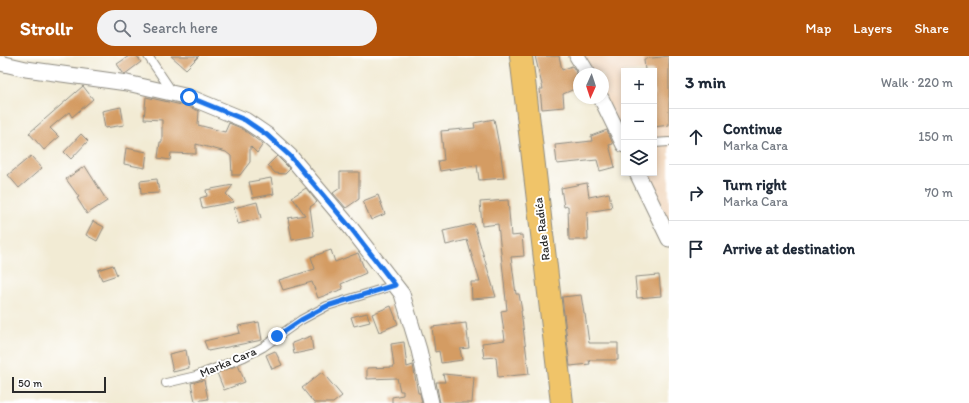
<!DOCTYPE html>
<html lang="en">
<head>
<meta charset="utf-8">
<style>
  :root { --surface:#fff; --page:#f2f2f3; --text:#1f2937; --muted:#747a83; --line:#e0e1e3; --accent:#b45309 }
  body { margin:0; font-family:Itim,sans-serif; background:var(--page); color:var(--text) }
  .controls { position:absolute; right:12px; top:12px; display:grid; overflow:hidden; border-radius:0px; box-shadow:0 2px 6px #0003 }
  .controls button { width:36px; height:36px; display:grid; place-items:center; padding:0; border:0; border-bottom:1px solid var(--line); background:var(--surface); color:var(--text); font:20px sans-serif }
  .compass { position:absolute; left:573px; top:12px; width:36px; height:36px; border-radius:50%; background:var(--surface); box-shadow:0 2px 6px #0003; rotate:183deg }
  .scale { position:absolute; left:12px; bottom:10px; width:94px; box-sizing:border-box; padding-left:4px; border:2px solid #2b2b2b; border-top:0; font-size:11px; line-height:14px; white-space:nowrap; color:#2b2b2b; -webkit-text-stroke:3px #fff; paint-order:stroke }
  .stop { position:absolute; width:12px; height:12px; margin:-9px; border:3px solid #1a73e8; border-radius:50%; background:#fff }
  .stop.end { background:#1a73e8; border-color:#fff; box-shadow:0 1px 4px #0008 }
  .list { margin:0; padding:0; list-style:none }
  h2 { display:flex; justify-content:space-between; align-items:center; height:52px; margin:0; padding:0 16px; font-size:17px }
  h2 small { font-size:13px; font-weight:400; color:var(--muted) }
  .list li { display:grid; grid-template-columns:26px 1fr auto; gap:12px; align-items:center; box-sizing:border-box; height:56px; padding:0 16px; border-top:1px solid var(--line) }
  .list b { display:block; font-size:15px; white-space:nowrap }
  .list p { margin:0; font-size:13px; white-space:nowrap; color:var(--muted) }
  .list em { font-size:13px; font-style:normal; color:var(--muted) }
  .icon { flex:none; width:22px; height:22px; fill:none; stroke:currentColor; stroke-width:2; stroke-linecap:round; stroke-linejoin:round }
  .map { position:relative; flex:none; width:669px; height:347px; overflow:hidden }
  header { display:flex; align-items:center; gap:24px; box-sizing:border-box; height:56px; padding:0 20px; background:var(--accent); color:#fff }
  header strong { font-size:19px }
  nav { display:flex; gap:22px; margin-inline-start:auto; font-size:14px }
  .search { width:280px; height:36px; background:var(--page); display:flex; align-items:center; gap:10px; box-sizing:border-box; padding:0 14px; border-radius:22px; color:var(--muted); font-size:15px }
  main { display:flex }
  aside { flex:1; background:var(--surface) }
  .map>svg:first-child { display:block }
  .built { fill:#f0d6bc }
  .building { fill:#d49c64 }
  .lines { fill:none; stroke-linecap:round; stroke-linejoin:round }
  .lane-casing { stroke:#8e8b80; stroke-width:10 }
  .street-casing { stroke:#8e8b80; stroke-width:17 }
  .primary-casing { stroke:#8e8b80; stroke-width:24 }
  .lane { stroke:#fff; stroke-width:8 }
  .street { stroke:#fff; stroke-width:15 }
  .primary { stroke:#f0c469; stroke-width:22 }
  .route { stroke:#1a73e8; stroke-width:5 }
  .labels { text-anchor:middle; stroke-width:4; stroke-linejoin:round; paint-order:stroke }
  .street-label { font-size:12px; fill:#2b2b2b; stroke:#fff }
</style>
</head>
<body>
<header>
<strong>Strollr</strong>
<div class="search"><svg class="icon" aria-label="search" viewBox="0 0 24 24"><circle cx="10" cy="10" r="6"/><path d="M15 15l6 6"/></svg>Search here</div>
<nav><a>Map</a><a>Layers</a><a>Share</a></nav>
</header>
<main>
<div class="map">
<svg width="669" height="347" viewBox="0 0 669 347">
  <rect width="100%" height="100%" fill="#fff"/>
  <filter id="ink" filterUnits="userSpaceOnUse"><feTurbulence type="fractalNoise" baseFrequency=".025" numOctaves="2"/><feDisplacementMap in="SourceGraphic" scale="8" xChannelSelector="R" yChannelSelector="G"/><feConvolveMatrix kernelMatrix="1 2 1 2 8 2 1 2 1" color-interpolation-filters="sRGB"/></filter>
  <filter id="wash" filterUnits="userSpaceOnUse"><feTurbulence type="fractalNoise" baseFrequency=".012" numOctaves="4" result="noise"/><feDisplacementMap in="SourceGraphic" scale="16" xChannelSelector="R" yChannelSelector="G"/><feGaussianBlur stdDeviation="0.9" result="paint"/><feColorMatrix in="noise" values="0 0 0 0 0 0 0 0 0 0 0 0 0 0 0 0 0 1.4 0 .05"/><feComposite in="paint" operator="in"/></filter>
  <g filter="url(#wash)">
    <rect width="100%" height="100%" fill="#f2ebd4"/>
    <!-- built -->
    <polygon class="built" points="583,0 669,0 669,166 644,117 654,117 654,15 624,15 624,79 603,38 603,18 593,18"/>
    <g id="blocks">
      <!-- building -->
      <g class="building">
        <polygon points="129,0 137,0 141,6 125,18 123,17 117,8"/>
        <polygon points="171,0 199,0 186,13"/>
        <polygon points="535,0 559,0 562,14 572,10 575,14 579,24 579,31 563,38 564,51 542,53 540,33 543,33"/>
        <polygon points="669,0 669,69 654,71 654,15 645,15 644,3"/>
        <polygon points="83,30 93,43 72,61 69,56 50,72 59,81 44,94 29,77"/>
        <polygon points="146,41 186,50 199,55 198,69 225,76 229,67 241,72 263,88 257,97 250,90 250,106 240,119 232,119 231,100 226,96 196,88 196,98 171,97 170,104 158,102 160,86 162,86 162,64 144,63"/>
        <polygon points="121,51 124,69 105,72 102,55"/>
        <polygon points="494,63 501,100 504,122 479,124 477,109 440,115 438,105 444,104 441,75 475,72 474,67"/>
        <polygon points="607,74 613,88 609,89 615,111 600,115 597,104 557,108 555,89 592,85 591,80"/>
        <polygon points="81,78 88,85 71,103 64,96"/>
        <polygon points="126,92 147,96 145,112 124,108"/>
        <polygon points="31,100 42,112 19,132 8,119"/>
        <polygon points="277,100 290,113 285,118 275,117 268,109"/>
        <polygon points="85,110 107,145 87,158 77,142 79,141 66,123"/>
        <polygon points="340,116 359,116 359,143 346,152 333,137 340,132"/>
        <polygon points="271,122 274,138 253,142 249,126"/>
        <polygon points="157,123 159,137 141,138 140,125"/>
        <polygon points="587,127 589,141 609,137 612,152 587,156 588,184 569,184 568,150 564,151 561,132"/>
        <polygon points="233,129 226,138 234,146 202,152 200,142 207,140 206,134"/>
        <polygon points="306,132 317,146 310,151 314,180 292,184 288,162 305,159 292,141"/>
        <polygon points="378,139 385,158 371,164 363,145"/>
        <polygon points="508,144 511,180 522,179 524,200 511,201 516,238 519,238 522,255 521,255 529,318 498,321 496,301 484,302 482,287 505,284 501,255 507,254 498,168 482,170 480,146"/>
        <polygon points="257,146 261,162 238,168 234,152"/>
        <polygon points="93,165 104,171 97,185 86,179"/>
        <polygon points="474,168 496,241 472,243 471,226 480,226 467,184 446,189 443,175"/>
        <polygon points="331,194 335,206 358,197 366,217 341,228 343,233 318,242 312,226 283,234 279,224 315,213 311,201"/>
        <polygon points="113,209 117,219 102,224 98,214"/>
        <polygon points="659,219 661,240 637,242 635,221"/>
        <polygon points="581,239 584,258 585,258 589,287 618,287 618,304 589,304 590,308 570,310 562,241"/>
        <polygon points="391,250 398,268 379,276 372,258"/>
        <polygon points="367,257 370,266 354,270 351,261"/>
        <polygon points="259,266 262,284 208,295 204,285 240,277 238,270"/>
        <polygon points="466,267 469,292 460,293 462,304 441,307 439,295 435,296 432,271"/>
        <polygon points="311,280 313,294 294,298 292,287"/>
        <polygon points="404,286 407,311 413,309 418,337 420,337 422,347 392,347 392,341 403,339 403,335 400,335 397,322 367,323 367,312 394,311 391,288"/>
        <polygon points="186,294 189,312 173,316 169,298"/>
        <polygon points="275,295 282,309 272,313 266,299"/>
        <polygon points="238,309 245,326 224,334 217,317"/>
        <polygon points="322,316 342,340 333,347 314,347 302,332"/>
        <polygon points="443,318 474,321 472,347 440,347 436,326 445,326"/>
        <polygon points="204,324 208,343 195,345 191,327"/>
      </g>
    </g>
  </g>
  <g filter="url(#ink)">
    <use href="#blocks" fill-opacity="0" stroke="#8e8b80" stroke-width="1"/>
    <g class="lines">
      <!-- lane casing -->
      <g class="lane-casing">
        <g id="lane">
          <polyline points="148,0 173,37"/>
          <polyline points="654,87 669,86"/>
          <polyline points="166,327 196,320 244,301 263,291 301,264 327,250 395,229"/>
        </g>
      </g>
      <!-- street casing -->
      <g class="street-casing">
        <g id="street">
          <polyline points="577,0 588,18"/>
          <polyline points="0,7 26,13 127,27 189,41 245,64 267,79 290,100 350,171 402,238 419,294 431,347"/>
          <polyline points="601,42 624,89"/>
          <polyline points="637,117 669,183"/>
        </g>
      </g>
      <!-- primary casing -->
      <g class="primary-casing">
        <polyline id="primary" points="521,0 562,347"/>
      </g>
      <!-- lane -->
      <use href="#lane" class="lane"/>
      <!-- street -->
      <use href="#street" class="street"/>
      <!-- primary -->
      <use href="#primary" class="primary"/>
    </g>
  </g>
  <g class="lines" filter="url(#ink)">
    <!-- route -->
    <polyline class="route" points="189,41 245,64 267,79 290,100 350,171 395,229 327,250 301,264 277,280"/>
  </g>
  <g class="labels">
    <!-- street labels -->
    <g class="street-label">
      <text transform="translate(542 173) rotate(-97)" y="4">Rade Radića</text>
      <text transform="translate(228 306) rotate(-23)" y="4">Marka Cara</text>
    </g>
  </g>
</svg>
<div class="controls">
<button>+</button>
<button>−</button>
<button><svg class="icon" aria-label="layers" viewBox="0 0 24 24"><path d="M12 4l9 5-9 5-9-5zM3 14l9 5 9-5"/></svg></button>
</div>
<svg class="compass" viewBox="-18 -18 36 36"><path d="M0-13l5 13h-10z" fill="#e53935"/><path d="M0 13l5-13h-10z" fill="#747a83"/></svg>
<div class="scale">50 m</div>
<div class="stop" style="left:189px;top:41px"></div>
<div class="stop end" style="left:277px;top:280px"></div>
</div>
<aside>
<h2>3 min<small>Walk · 220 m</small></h2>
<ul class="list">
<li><svg class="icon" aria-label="ahead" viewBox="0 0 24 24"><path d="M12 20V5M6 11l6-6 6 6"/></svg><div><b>Continue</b><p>Marka Cara</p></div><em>150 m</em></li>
<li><svg class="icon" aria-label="right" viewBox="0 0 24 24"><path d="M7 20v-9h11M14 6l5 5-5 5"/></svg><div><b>Turn right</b><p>Marka Cara</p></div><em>70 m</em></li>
<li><svg class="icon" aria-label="arrive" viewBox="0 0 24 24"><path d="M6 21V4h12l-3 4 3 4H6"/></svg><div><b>Arrive at destination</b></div></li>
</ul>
</aside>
</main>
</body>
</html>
